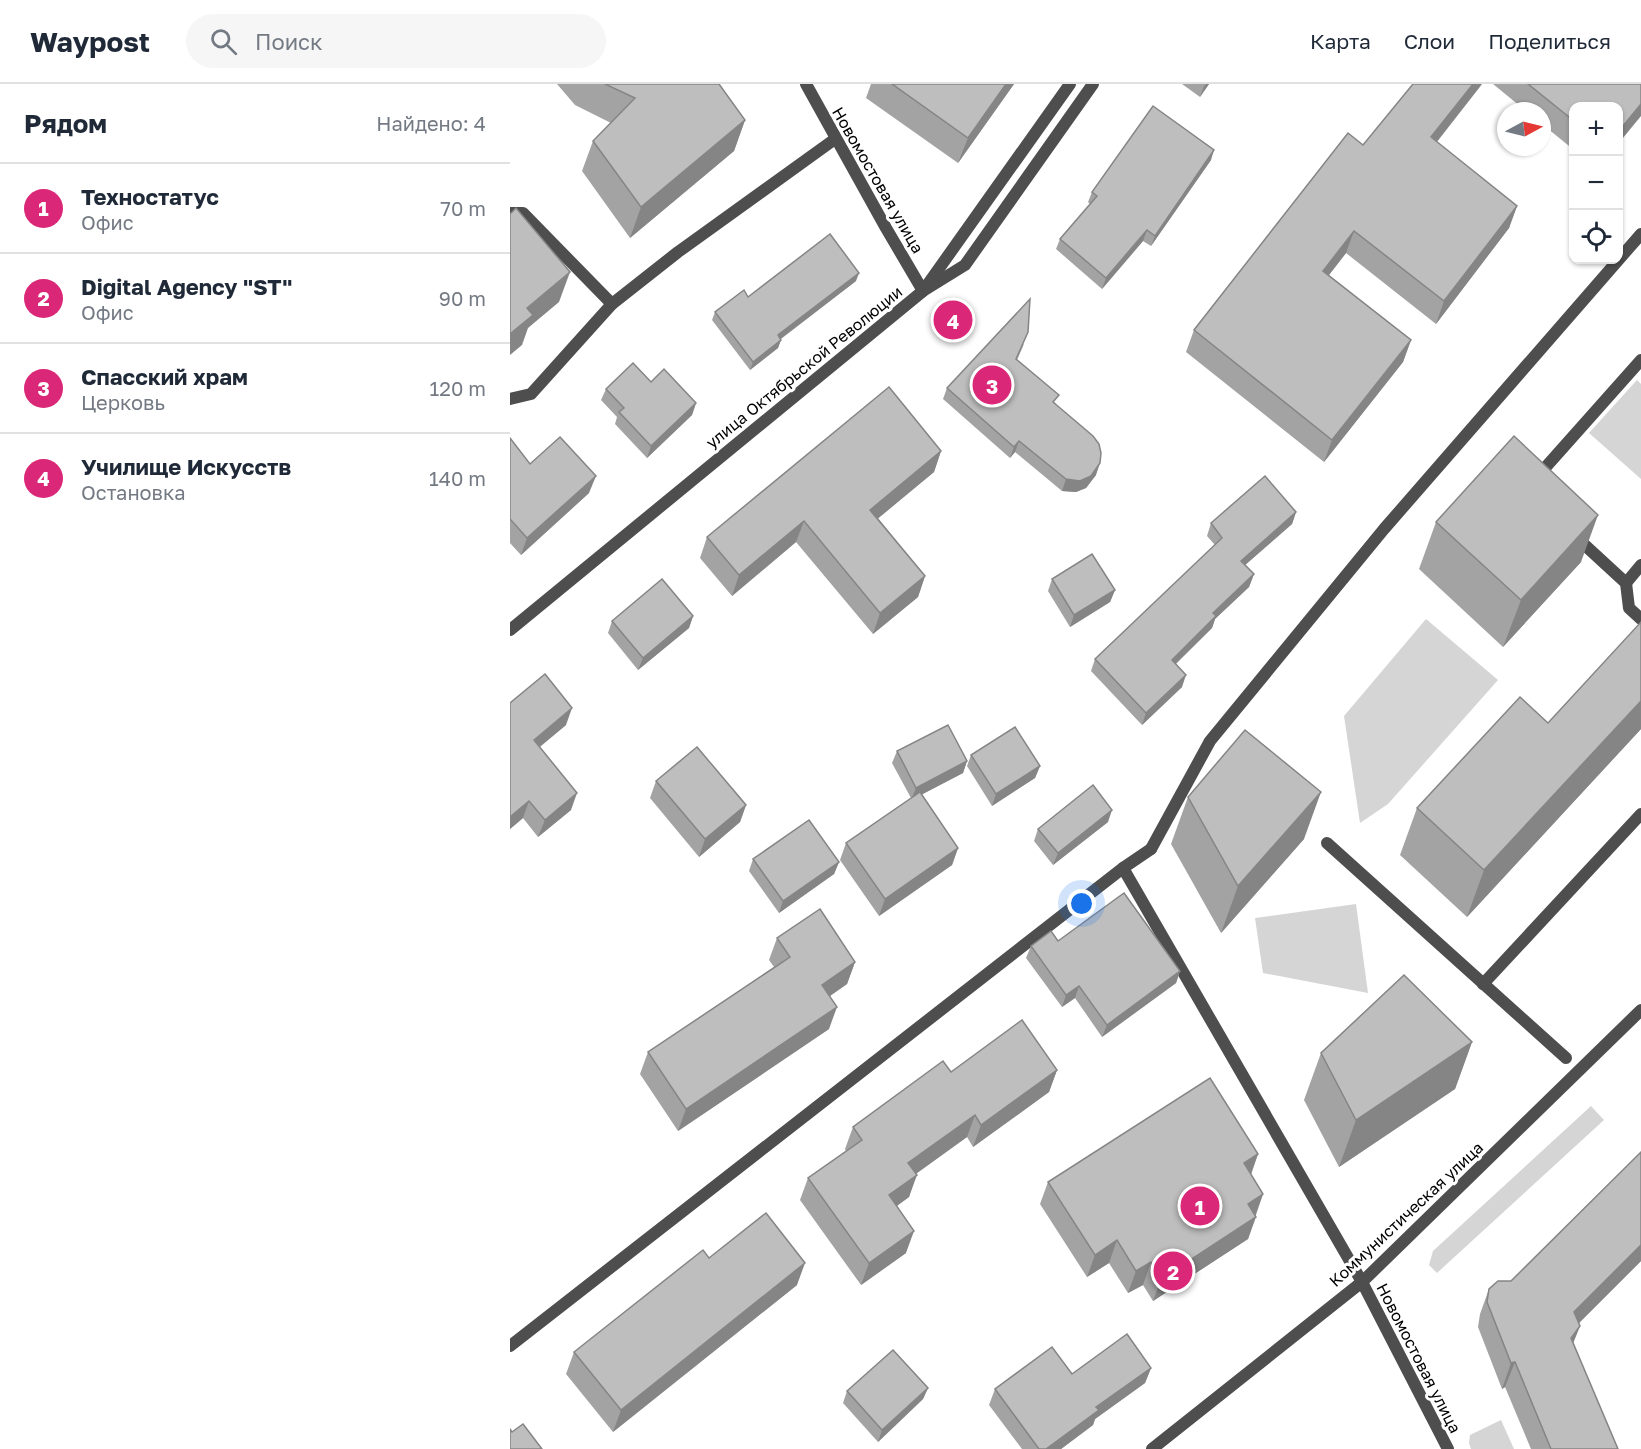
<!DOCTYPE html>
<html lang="ru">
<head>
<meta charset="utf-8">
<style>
  :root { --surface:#fff; --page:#f6f6f7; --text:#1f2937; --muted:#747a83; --line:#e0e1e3; --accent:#db2777 }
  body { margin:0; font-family:"Golos Text",sans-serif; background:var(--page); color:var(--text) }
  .controls { position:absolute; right:18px; top:18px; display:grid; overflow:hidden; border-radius:12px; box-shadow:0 2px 4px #0004 }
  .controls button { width:54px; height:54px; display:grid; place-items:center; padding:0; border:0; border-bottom:2px solid var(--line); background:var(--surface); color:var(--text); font:30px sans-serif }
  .compass { position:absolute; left:987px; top:18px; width:54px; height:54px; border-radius:50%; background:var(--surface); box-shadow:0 2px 4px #0004; rotate:83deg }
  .you { position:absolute; left:572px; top:820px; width:21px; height:21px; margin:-15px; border:4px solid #fff; border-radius:50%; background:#1a73e8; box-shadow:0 0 0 9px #1a73e833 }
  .badge { display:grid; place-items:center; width:39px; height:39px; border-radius:50%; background:var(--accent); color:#fff; font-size:20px; font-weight:700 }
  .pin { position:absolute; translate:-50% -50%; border:3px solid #fff; box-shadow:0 2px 6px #0006 }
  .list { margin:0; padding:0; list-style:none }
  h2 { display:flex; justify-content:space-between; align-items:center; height:78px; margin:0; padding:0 24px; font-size:26px }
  h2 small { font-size:20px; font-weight:400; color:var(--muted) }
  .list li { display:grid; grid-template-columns:39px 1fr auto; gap:18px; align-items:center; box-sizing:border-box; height:90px; padding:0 24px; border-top:2px solid var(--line) }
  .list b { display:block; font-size:22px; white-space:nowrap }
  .list p { margin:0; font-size:20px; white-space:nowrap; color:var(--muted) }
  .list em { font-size:20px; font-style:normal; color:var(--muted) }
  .icon { flex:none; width:33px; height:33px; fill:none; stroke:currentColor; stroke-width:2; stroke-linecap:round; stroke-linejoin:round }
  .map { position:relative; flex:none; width:1131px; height:1365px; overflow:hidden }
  header { display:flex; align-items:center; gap:36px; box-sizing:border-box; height:84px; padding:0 30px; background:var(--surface); border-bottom:2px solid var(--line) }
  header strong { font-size:28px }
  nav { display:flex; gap:33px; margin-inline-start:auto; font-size:21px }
  .search { width:420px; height:54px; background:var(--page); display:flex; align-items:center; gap:15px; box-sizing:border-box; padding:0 21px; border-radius:33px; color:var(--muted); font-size:22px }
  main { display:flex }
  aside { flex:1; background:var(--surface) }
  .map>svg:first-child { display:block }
  .green { fill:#d5d5d5 }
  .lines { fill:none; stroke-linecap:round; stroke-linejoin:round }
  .service { stroke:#4e4e4e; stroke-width:12 }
  .minor { stroke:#4e4e4e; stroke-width:12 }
  .tertiary { stroke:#4e4e4e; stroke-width:12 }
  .wall { fill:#a3a3a3 }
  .shaded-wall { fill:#858585 }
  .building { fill:#bebebe; stroke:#858585; stroke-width:1.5 }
  .labels { text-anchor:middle; stroke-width:6; stroke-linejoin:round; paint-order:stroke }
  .street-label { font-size:16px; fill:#000; stroke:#fff }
</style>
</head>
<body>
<header>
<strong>Waypost</strong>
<div class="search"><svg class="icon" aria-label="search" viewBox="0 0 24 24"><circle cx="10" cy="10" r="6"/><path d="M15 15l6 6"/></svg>Поиск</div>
<nav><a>Карта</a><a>Слои</a><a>Поделиться</a></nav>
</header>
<main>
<aside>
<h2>Рядом<small>Найдено: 4</small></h2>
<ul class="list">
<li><span class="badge">1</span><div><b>Техностатус</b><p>Офис</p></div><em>70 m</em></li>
<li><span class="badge">2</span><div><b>Digital Agency &quot;ST&quot;</b><p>Офис</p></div><em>90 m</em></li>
<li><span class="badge">3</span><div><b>Спасский храм</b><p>Церковь</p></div><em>120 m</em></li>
<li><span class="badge">4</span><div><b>Училище Искусств</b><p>Остановка</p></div><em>140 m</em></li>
</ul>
</aside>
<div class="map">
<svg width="1131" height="1365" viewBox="0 0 1131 1365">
  <rect width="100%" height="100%" fill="#fff"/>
  <!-- green -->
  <g class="green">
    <polygon points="1127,296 1131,300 1131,395 1079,349"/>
    <polygon points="916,535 988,596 878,720 850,739 834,632"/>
    <polygon points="846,820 858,909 753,889 745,834"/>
    <polygon points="1081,1022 1094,1036 927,1189 919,1181 923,1167"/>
    <polygon points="991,1336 1004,1365 961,1365 959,1359 960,1351"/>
  </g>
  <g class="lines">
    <!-- service -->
    <g class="service">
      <polyline points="0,129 13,129 102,220 168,168 325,55"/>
      <polyline points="0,315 21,310 102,220"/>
      <polyline points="1026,394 1131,276"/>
      <polyline points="1066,453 1116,499 1119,524 1131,535"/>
      <polyline points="1116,499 1131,481"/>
      <polyline points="817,759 1056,974"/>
      <polyline points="641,765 700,657 874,445 1131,150"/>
      <polyline points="973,900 1131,730"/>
    </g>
    <!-- minor -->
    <g class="minor">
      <polyline points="613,784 852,1198 938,1365"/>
      <polyline points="0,1262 613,784 641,765"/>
    </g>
    <!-- tertiary -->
    <g class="tertiary">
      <polyline points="296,0 376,144 413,207 455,181 583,0"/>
      <polyline points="0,546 413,207 560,0"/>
      <polyline points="642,1365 852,1198 1131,926"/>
    </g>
  </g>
  <!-- wall -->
  <g class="wall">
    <polygon points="47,0 209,0 235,36 224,67 120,154 72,87 83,57 101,39 65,21"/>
    <polygon points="361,0 504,0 448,79 356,14"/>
    <polygon points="672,0 699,0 690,13"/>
    <polygon points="972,0 927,58 1007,122 999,144 926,240 836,169 819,191 901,256 893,278 814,378 676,268 684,246"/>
    <polygon points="983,0 1131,0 1064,22 1064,66 1032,40 1032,27 1016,27"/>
    <polygon points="701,76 641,162 633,157 592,205 546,165 550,155 580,120 578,118 582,108"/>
    <polygon points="346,197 271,255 268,264 240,286 202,236 205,228 238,213"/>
    <polygon points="514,260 507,276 546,320 586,391 576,404 566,408 552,407 505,368 500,374 433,315 437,304"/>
    <polygon points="96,305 186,319 182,331 137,374 105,340 107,333 91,316"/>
    <polygon points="0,354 20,380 79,409 11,471 0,459"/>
    <polygon points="431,367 424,388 368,434 415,492 408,513 363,550 286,458 222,512 190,474 197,453"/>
    <polygon points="786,428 782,440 735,481 744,490 739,503 705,535 702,544 666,580 672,603 632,641 581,587 585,575 705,461 697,452 701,439"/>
    <polygon points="926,438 1071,478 993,563 909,485"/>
    <polygon points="542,495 605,506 600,518 560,543 538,507"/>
    <polygon points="183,532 179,544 128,586 98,549 102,537"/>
    <polygon points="1131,538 1131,645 957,833 890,771 907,724 1038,639"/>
    <polygon points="0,619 56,641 30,663 61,726 28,753 13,734 0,745"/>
    <polygon points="387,667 457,677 453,689 411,711 448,764 442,781 369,832 330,776 336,759 401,714 382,679"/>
    <polygon points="461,671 530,682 525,694 482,722 457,682"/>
    <polygon points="146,697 236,721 230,738 189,773 140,714"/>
    <polygon points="678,713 794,755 711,849 661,760"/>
    <polygon points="598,738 543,781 524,757 528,745"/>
    <polygon points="243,775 329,778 324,790 269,829 239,787"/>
    <polygon points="267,854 345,878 337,900 320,912 319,945 168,1047 130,990 138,968 264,883 259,876"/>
    <polygon points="548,857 670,887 666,899 592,953 565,914 552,923 516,874 521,862"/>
    <polygon points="962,958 945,1005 829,1083 794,1016 811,969"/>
    <polygon points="547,986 539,1008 463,1063 457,1053 406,1090 399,1113 387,1122 396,1169 351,1201 290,1116 298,1094 336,1067 335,1065 343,1043 441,988"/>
    <polygon points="1131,1068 1131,1177 1069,1239 1070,1242 1063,1259 1108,1365 1021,1365 995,1303 992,1305 968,1243 970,1230 979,1205 1001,1197"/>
    <polygon points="748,1070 741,1091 753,1110 738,1155 643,1217 633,1201 618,1209 599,1179 577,1193 530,1120 538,1098"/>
    <polygon points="199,1174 287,1201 103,1348 56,1290 64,1268"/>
    <polygon points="641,1284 635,1299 585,1335 583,1341 551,1365 512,1365 479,1321 485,1305 562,1290"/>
    <polygon points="418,1304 413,1315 368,1358 333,1319 337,1307"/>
  </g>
  <!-- shaded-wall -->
  <g class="shaded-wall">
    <polygon points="496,0 504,0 448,79 458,54"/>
    <polygon points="696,0 699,0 690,13 694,2"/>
    <polygon points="963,0 972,0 913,75 921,53"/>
    <polygon points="1131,20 1131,32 1108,60 1108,48"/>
    <polygon points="235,36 224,67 120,154 131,123"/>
    <polygon points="704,66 701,76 641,162 645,152"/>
    <polygon points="1007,122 999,144 926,240 934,217"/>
    <polygon points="637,146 633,157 592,205 596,194"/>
    <polygon points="844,147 836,169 805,209 813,187"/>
    <polygon points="60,188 49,218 18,244 12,261 0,271 0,250 17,224"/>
    <polygon points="349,189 346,197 265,259 268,251"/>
    <polygon points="271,256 268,264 240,286 243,278"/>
    <polygon points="901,256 893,278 814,378 822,356"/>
    <polygon points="186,319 182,331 137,374 141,362"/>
    <polygon points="509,357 505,368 500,374 504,363"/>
    <polygon points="431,367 424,388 353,447 360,426"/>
    <polygon points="590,379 586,391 576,404 566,408 552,407 556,395"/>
    <polygon points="86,392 79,409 11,471 17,454"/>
    <polygon points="786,428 782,440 726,489 731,477"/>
    <polygon points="1088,431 1071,478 993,563 1011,516"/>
    <polygon points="294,437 286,458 222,512 229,491"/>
    <polygon points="744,490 739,503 705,535 702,544 657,588 662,576 703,529"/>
    <polygon points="415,492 408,513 363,550 370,529"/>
    <polygon points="605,506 600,518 560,543 564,531"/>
    <polygon points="183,532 179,544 128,586 133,574"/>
    <polygon points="676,591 672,603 632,641 636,629"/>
    <polygon points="1131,617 1131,645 957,833 974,786"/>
    <polygon points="62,624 56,641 17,673 24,656"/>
    <polygon points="457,677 453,689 401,716 406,704"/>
    <polygon points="530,682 525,694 482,722 486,710"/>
    <polygon points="811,708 794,755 711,849 728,802"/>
    <polygon points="67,709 61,726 28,753 35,736"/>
    <polygon points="19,717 13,734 0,745 0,733"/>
    <polygon points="236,721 230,738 189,773 195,755"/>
    <polygon points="602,726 598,738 543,781 548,769"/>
    <polygon points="448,764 442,781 369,832 375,815"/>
    <polygon points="329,778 324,790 269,829 273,817"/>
    <polygon points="345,878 337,900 304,923 312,901"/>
    <polygon points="670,887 666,899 592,953 597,941"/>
    <polygon points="569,902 565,914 552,923 556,911"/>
    <polygon points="327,923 319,945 168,1047 176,1025"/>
    <polygon points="962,958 945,1005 829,1083 846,1036"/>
    <polygon points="547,986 539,1008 463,1063 471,1041"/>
    <polygon points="465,1031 457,1053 390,1101 398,1079"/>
    <polygon points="748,1070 740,1092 734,1079"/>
    <polygon points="407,1091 399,1113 371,1133 379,1111"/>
    <polygon points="753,1110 745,1132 738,1120"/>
    <polygon points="746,1133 738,1155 643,1217 651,1195"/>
    <polygon points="404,1147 396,1169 351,1201 359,1179"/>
    <polygon points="607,1156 599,1179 577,1193 585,1171"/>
    <polygon points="1131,1161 1131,1177 1054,1254 1064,1228"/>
    <polygon points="641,1178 633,1201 618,1209 626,1187"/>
    <polygon points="295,1179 287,1201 103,1348 111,1326"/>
    <polygon points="1070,1242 1060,1267 1061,1254"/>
    <polygon points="1005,1278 995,1303 992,1305 1001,1279"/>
    <polygon points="641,1284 635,1299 585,1335 583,1341 551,1365 536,1365 586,1323"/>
    <polygon points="418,1304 413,1315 368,1358 372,1346"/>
  </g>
  <!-- building -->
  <g class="building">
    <polygon points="95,0 209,0 235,36 131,123 83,57 125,14"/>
    <polygon points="382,0 496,0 458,54"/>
    <polygon points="903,0 963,0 921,53 1007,122 934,217 844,147 813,187 901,256 822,356 684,246 838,49 853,61"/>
    <polygon points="1018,0 1131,0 1131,20 1108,48 1108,22 1064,22 1064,37"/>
    <polygon points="643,22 704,66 645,152 637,146 596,194 550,155 587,112 582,108"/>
    <polygon points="6,124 60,188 17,224 23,231 0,250 0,130"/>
    <polygon points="320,150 349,189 268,251 271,256 243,278 205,228 234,206 238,213"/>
    <polygon points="520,215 518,248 506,275 549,311 543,318 583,352 589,360 591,369 590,379 581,392 570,397 556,395 509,357 504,363 437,304"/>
    <polygon points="123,279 141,298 154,285 186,319 141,362 109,328 114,324 96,305"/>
    <polygon points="379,303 431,367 360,426 415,492 370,529 294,437 229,491 197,453"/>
    <polygon points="1004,352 1088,431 1011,516 926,438"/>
    <polygon points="50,353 86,392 17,454 0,435 0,354 20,380"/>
    <polygon points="755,392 786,428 731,477 744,490 703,529 706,532 662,576 676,591 636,629 585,575 712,454 701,439"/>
    <polygon points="582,470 605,506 564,531 542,495"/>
    <polygon points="152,495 183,532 133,574 102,537"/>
    <polygon points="1131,538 1131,617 974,786 907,724 1010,613 1038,639"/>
    <polygon points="35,590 62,624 24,656 67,709 35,736 19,717 0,733 0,619"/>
    <polygon points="438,641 457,677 406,704 387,667"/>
    <polygon points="505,643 530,682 486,710 461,671"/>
    <polygon points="735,646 811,708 728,802 678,713"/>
    <polygon points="187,663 236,721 195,755 146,697"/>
    <polygon points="583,701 602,726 548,769 528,745"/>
    <polygon points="410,708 448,764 375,815 336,759"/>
    <polygon points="299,736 329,778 273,817 243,775"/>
    <polygon points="614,809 670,887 597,941 569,902 556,911 521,862 541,847 548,857"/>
    <polygon points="310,825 345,878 312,901 327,923 176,1025 138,968 280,873 267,854"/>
    <polygon points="894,891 962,958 846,1036 811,969"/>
    <polygon points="512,936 547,986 471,1041 465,1031 398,1079 407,1091 379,1111 404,1147 359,1179 298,1094 352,1056 343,1043 433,977 441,988"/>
    <polygon points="700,994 748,1070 734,1079 753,1110 738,1120 746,1133 651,1195 641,1178 626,1187 607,1156 585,1171 538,1098"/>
    <polygon points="1131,1068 1131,1161 1064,1228 1070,1242 1061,1254 1108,1365 1041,1365 1005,1278 1001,1279 977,1218 979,1205 988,1197 1001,1197"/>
    <polygon points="256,1129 295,1179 111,1326 64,1268 193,1166 199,1174"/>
    <polygon points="617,1250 641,1284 586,1323 589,1326 536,1365 529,1365 485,1305 542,1263 562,1290"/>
    <polygon points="383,1266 418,1304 372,1346 337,1307"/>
    <polygon points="13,1340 32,1365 0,1365 0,1345 2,1348"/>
  </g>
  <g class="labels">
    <!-- street labels -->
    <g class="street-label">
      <text transform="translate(368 96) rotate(60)" y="6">Новомостовая улица</text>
      <text transform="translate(294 283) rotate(-39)" y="6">улица Октябрьской Революции</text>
      <text transform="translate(896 1130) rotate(-43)" y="6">Коммунистическая улица</text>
      <text transform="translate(909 1274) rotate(63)" y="6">Новомостовая улица</text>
    </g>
  </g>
</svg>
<div class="controls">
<button>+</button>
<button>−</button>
<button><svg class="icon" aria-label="locate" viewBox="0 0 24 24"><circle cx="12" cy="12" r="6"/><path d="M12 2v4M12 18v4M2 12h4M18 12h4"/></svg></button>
</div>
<svg class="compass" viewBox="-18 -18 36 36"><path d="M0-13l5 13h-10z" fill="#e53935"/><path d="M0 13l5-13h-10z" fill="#747a83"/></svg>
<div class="you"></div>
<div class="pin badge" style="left:690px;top:1122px">1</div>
<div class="pin badge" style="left:663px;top:1187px">2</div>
<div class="pin badge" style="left:482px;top:301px">3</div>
<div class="pin badge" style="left:443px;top:236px">4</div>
</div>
</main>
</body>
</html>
